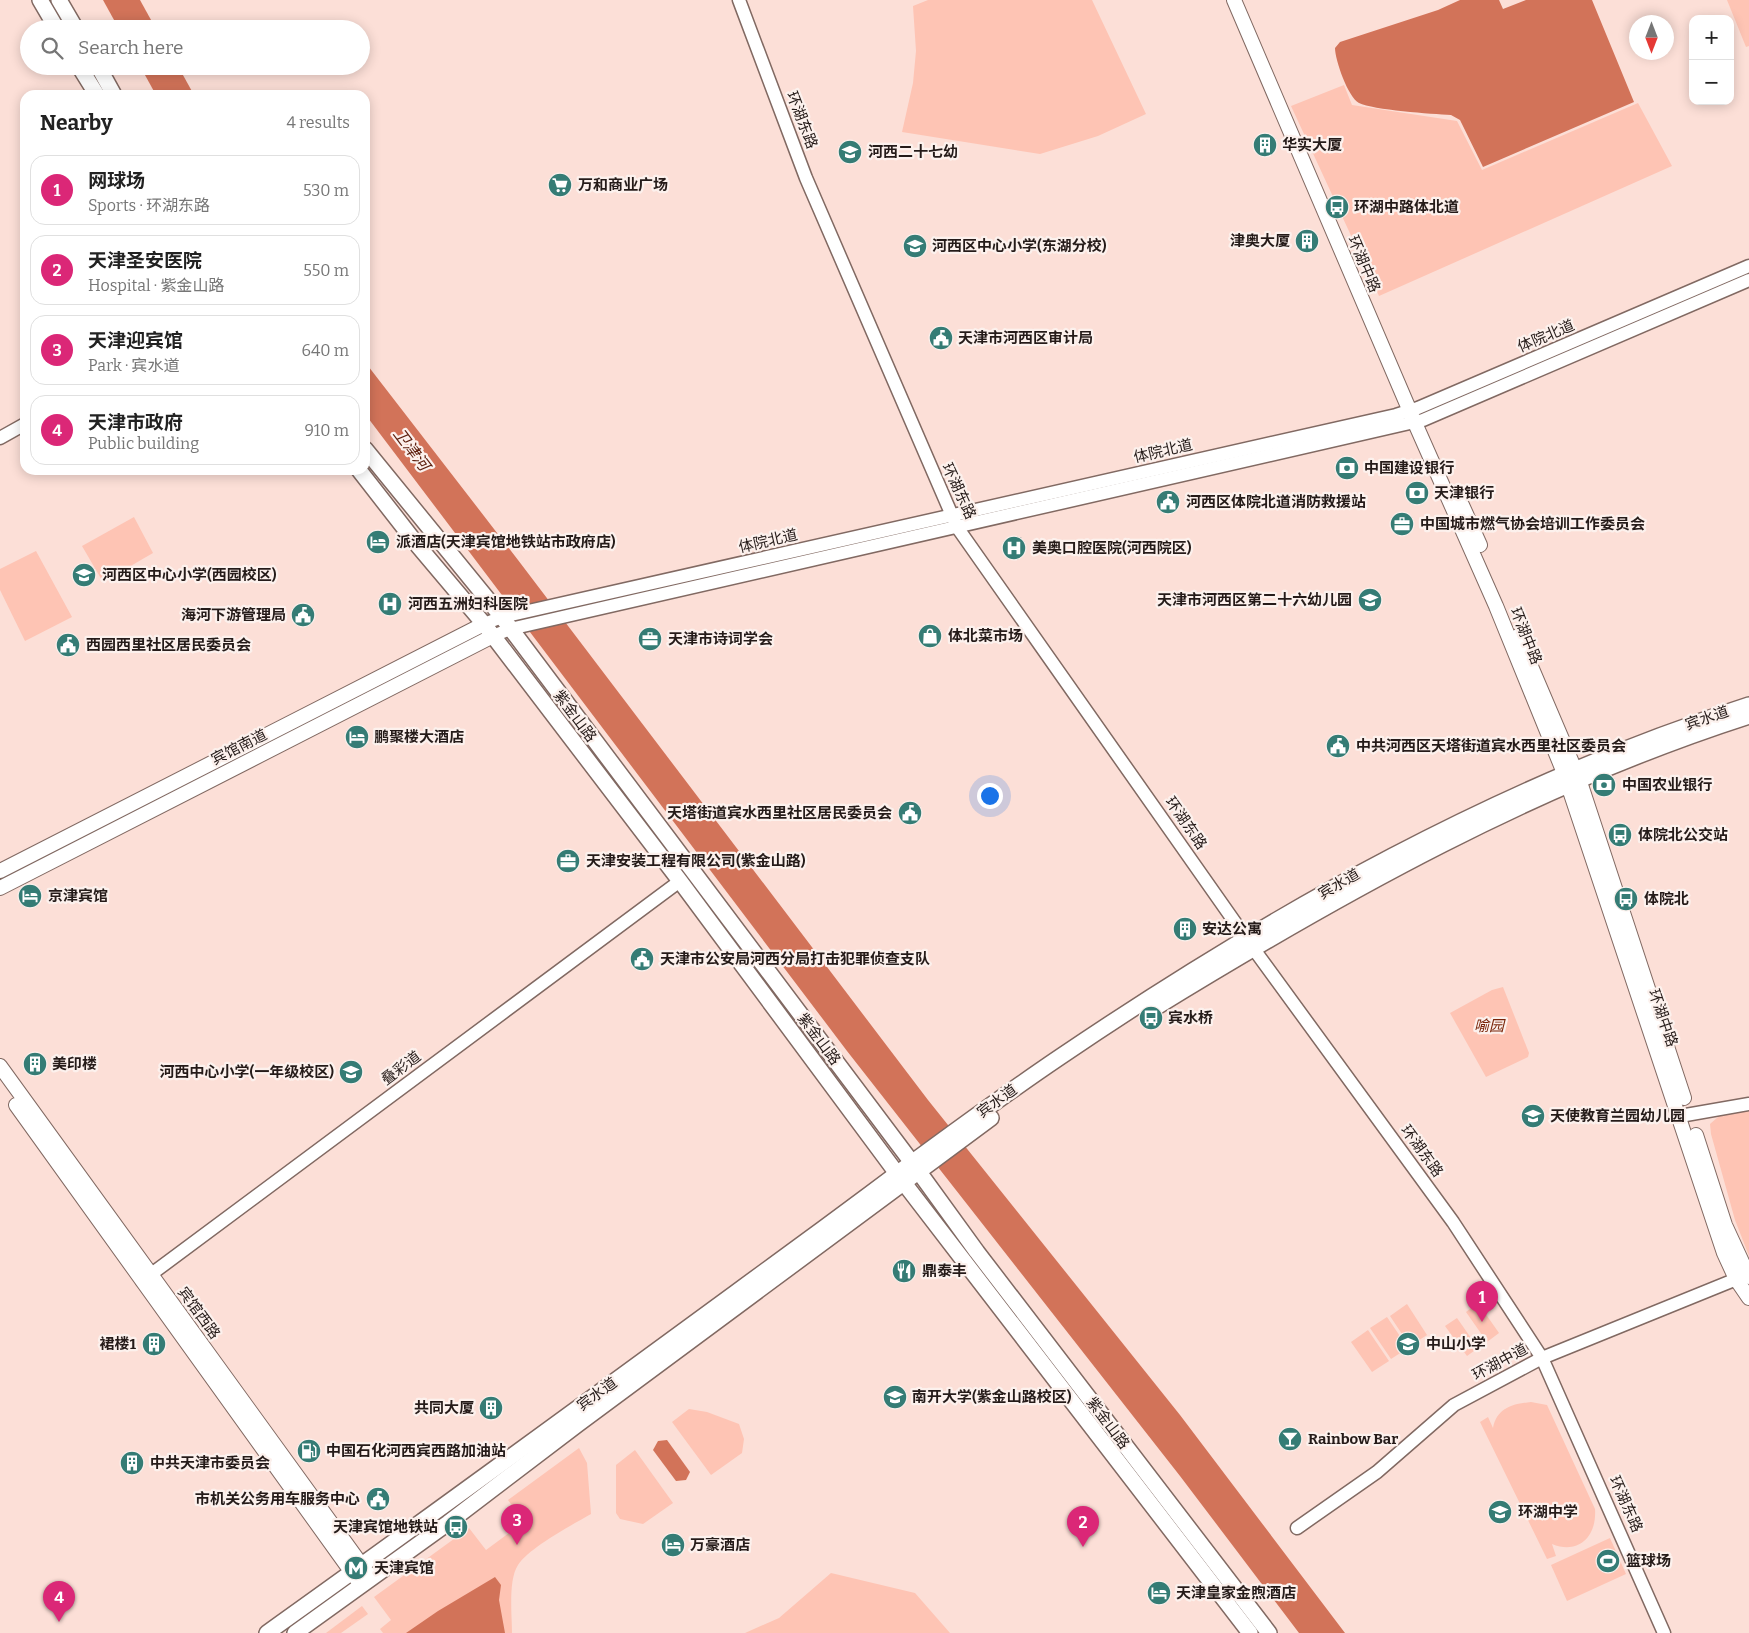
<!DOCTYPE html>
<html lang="en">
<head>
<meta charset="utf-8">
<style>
  :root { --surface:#fff; --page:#f2f2f2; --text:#222; --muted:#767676; --line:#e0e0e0; --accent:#db2777 }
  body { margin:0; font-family:Bitter,"Noto Sans SC",serif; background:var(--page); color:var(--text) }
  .controls { position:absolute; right:15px; top:15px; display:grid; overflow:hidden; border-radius:10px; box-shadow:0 2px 12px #0003 }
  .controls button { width:45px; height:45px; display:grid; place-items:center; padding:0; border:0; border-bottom:1px solid var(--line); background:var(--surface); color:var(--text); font:25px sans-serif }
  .compass { position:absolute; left:1629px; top:15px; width:45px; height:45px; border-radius:50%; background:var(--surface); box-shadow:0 2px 12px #0003; rotate:180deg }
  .you { position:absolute; left:989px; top:795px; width:18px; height:18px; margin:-12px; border:4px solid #fff; border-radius:50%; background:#1a73e8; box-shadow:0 0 0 8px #1a73e833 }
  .badge { display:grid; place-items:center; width:32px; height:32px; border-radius:50%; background:var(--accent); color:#fff; font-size:16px; font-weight:700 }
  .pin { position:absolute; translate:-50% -41px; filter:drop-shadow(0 1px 2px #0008) }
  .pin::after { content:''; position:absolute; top:26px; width:18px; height:15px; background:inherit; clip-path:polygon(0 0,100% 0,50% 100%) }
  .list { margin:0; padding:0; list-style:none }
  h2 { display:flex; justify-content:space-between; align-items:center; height:65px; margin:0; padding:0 20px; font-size:21px }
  h2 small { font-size:16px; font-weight:400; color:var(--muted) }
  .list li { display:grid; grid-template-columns:32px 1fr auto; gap:15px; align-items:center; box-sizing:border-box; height:70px; margin:0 10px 10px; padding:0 10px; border:1px solid var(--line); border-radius:15px }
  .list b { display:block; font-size:19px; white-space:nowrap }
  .list p { margin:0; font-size:16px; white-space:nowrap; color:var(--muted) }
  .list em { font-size:16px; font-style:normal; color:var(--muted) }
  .icon { flex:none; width:28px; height:28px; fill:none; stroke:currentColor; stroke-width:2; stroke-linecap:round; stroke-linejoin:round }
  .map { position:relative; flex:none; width:1749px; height:1633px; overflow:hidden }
  .search { position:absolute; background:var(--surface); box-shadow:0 2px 12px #0003; left:20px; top:20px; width:350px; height:55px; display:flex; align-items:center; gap:12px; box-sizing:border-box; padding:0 18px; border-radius:28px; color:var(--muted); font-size:19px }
  .panel { position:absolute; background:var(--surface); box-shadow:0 2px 12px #0003; left:20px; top:90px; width:350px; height:385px; border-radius:15px }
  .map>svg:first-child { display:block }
  .green { fill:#fec4b4 }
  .water { fill:#d27359 }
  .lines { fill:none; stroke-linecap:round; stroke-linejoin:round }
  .tertiary-casing { stroke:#816962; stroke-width:15 }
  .secondary-casing { stroke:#816962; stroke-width:16 }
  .primary-casing { stroke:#816962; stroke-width:18 }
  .tertiary { stroke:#fff; stroke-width:12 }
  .secondary { stroke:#fff; stroke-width:14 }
  .primary { stroke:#fff; stroke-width:15 }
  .labels { text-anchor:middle; stroke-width:4.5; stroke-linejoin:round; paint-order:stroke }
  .street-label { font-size:15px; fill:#251b19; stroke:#fcf1ed }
  .poi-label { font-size:15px; font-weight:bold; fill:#251b19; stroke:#fcf1ed; text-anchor:start }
  .park-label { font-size:15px; font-style:italic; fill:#7a2408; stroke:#fcf1ed }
  .water-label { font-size:16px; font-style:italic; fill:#5d200f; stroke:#fcf1ed }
</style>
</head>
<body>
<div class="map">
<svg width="1749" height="1633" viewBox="0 0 1749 1633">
  <rect width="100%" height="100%" fill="#fcdfd7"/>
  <!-- green -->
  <g class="green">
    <polygon points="928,0 1092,0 1146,114 1098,136 1040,154 902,132 913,83 916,51 913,6"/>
    <polygon points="1727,0 1749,0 1749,46 1746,47"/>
    <polygon points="1344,85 1352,105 1457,121 1482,170 1638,103 1672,166 1379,296 1291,106"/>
    <polygon points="134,517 153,553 103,582 82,546"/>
    <polygon points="36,551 72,617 25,641 0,590 0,569"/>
    <polygon points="1503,987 1529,1053 1528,1057 1486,1077 1450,1013 1492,990"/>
    <polygon points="1749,1107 1749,1256 1735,1220 1711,1134 1710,1124 1725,1111"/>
    <polygon points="1478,1303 1499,1333 1487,1342 1466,1312"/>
    <polygon points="1407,1304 1427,1335 1410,1346 1390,1316"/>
    <polygon points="1387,1317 1408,1348 1391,1359 1370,1328"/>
    <polygon points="1457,1318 1478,1348 1467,1356 1445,1326"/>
    <polygon points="1368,1330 1389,1361 1372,1372 1351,1342"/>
    <path d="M1531,1402L1547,1405L1595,1509C1597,1536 1579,1555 1552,1544L1556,1556L1547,1559L1480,1422L1488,1417L1493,1428C1497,1408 1512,1404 1531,1402Z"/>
    <polygon points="689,1409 707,1412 739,1424 744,1439 742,1453 711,1475 672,1422"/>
    <path d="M579,1448L587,1463L591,1514C572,1525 530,1547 518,1565C508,1580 512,1615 512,1633H383L380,1629L391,1620L374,1597L469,1528L486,1550L524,1522L508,1500Z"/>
    <polygon points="635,1450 673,1503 643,1524 620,1519 616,1513 616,1465"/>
    <polygon points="1610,1538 1626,1574 1567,1601 1551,1565"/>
    <polygon points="831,1573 915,1593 950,1633 745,1633 779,1618"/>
    <polygon points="362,1606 368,1614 341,1633 326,1633"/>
  </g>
  <!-- water -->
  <g class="water">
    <polygon points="103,0 140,0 156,29 119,29"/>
    <path d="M1460,0H1499L1503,9L1526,0H1592L1634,102L1483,167L1460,120L1451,115C1432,114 1373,110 1359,103C1348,97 1335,60 1335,48L1340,42L1438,10Z"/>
    <polygon points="140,66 178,66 194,95 156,95"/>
    <polygon points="365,362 518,560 928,1100 1180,1415 1345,1633 1299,1633 1180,1476 847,1051 365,414"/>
    <polygon points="667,1440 690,1472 686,1480 676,1481 653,1450 658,1441"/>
    <polygon points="495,1577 501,1585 499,1600 505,1633 406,1633 438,1611"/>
  </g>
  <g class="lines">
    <!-- tertiary casing -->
    <g class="tertiary-casing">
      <g id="tertiary">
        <polyline points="739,0 806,178 957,527 1253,948 1453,1222 1542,1358 1664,1633"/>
        <polyline points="0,438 25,424"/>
        <polyline points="484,624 502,617 1396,415 1418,408 1749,266"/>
        <polyline points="493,636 510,629 1423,420 1749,280"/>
        <polyline points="1680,1116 1749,1104"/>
        <polyline points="142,1281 680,881"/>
        <polyline points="1297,1528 1377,1472 1454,1405 1542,1358 1744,1276"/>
      </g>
    </g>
    <!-- secondary casing -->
    <g class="secondary-casing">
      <g id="secondary">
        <polyline points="1234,0 1415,423 1496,606 1564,773 1724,1253 1736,1279 1749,1298"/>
        <polyline points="1462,505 1480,545"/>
        <polyline points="1518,636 1579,779 1684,1098"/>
        <polyline points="0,871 484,624"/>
        <polyline points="0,888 493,636"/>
        <polyline points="0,1066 371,1578"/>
        <polyline points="16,1105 358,1581"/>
        <polyline points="1696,1135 1725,1225 1749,1277"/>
      </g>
    </g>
    <!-- primary casing -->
    <g class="primary-casing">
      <g id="primary">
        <polyline points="40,0 57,29"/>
        <polyline points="59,0 76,29"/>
        <polyline points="79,66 97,95"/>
        <polyline points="98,66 114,95"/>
        <polyline points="365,449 502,617 919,1172 977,1252 1269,1633"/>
        <polyline points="359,470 419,547 484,624 680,881 904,1183 1250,1633"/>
        <path d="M1153,1009C1342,893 1537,784 1749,716"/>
        <path d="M267,1633C452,1501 634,1367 817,1233C897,1174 977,1113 1060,1057C1274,912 1502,784 1749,705"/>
        <polyline points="295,1633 448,1523 578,1424 991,1118"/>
      </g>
    </g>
    <!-- tertiary -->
    <use href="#tertiary" class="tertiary"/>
    <!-- secondary -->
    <use href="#secondary" class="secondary"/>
    <!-- primary -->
    <use href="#primary" class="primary"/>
  </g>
  <!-- icons -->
  <defs>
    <g id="building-disc" transform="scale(1.25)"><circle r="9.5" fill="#357c75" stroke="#fcf1ed"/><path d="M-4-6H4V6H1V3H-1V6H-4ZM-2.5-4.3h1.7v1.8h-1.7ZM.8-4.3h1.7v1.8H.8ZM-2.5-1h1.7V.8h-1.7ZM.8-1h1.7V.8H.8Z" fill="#fff"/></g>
    <g id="school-disc" transform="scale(1.25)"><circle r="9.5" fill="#357c75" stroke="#fcf1ed"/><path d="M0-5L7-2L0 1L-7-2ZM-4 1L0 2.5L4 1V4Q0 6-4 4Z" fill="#fff"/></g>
    <g id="supermarket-disc" transform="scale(1.25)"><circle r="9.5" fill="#357c75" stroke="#fcf1ed"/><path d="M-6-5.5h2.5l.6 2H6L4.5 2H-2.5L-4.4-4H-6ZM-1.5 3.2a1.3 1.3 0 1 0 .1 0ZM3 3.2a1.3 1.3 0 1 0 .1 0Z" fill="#fff"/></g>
    <g id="bus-disc" transform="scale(1.25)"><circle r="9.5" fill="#357c75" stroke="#fcf1ed"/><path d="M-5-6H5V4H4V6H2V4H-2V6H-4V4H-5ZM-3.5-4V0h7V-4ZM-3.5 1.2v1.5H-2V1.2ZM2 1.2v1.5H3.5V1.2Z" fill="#fff"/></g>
    <g id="civic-disc" transform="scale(1.25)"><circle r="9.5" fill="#357c75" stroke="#fcf1ed"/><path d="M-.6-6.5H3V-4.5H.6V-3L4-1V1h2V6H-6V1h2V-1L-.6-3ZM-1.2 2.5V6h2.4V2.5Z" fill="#fff"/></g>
    <g id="bank-disc" transform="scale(1.25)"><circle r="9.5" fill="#357c75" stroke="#fcf1ed"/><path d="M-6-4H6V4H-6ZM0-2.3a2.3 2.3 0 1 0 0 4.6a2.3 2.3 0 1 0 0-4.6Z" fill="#fff"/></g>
    <g id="office-disc" transform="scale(1.25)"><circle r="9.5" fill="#357c75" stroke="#fcf1ed"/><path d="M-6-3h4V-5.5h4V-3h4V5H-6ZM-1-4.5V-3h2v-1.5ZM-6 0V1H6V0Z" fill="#fff"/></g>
    <g id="hotel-disc" transform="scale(1.25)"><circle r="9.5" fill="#357c75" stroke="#fcf1ed"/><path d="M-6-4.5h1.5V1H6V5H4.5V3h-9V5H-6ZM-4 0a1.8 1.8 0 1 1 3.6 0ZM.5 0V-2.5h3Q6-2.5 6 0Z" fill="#fff"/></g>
    <g id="hospital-disc" transform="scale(1.25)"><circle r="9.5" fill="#357c75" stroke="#fcf1ed"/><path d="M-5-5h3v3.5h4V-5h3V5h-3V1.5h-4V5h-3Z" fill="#fff"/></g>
    <g id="shop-disc" transform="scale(1.25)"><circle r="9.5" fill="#357c75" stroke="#fcf1ed"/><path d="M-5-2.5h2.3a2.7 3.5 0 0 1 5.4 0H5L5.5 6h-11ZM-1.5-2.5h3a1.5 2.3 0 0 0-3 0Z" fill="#fff"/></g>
    <g id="restaurant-disc" transform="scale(1.25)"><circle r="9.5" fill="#357c75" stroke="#fcf1ed"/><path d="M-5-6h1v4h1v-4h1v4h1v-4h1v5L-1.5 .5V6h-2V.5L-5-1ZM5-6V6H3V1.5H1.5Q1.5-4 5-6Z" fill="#fff"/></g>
    <g id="university-disc" transform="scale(1.25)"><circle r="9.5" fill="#357c75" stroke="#fcf1ed"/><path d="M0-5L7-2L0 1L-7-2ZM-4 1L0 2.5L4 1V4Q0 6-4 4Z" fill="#fff"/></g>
    <g id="bar-disc" transform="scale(1.25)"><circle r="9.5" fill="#357c75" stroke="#fcf1ed"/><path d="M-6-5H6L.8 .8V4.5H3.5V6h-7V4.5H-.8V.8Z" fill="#fff"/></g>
    <g id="fuel-disc" transform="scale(1.25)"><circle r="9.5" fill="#357c75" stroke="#fcf1ed"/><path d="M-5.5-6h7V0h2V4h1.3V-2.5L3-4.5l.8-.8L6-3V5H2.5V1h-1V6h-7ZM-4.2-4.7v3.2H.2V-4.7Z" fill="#fff"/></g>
    <g id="stadium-disc" transform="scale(1.25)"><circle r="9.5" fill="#357c75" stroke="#fcf1ed"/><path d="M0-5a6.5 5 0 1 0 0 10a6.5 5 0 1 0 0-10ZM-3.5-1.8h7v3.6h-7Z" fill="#fff"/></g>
    <g id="metro-disc" transform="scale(1.25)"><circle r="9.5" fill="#357c75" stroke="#fcf1ed"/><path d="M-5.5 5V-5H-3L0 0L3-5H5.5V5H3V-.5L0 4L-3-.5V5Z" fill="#fff"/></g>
  </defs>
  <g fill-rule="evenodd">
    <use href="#building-disc" x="1265" y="145"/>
    <use href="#school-disc" x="850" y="152"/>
    <use href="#supermarket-disc" x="560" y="185"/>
    <use href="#bus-disc" x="1337" y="207"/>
    <use href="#building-disc" x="1307" y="241"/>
    <use href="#school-disc" x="915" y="246"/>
    <use href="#civic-disc" x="941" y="338"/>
    <use href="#bank-disc" x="1347" y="468"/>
    <use href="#bank-disc" x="1417" y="493"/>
    <use href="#civic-disc" x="1168" y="502"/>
    <use href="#office-disc" x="1402" y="524"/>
    <use href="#hotel-disc" x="378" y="542"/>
    <use href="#hospital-disc" x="1014" y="548"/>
    <use href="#school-disc" x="84" y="575"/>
    <use href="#school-disc" x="1370" y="600"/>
    <use href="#hospital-disc" x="390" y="604"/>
    <use href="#civic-disc" x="303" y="615"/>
    <use href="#shop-disc" x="930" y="636"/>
    <use href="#office-disc" x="650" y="639"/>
    <use href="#civic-disc" x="68" y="645"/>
    <use href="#hotel-disc" x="357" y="737"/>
    <use href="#civic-disc" x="1338" y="746"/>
    <use href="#bank-disc" x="1604" y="785"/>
    <use href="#civic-disc" x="910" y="813"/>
    <use href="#bus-disc" x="1620" y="835"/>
    <use href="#office-disc" x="568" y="861"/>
    <use href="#hotel-disc" x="30" y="896"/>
    <use href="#bus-disc" x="1626" y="899"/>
    <use href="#building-disc" x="1185" y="929"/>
    <use href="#civic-disc" x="642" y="959"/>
    <use href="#bus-disc" x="1151" y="1018"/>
    <use href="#building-disc" x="35" y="1064"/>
    <use href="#school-disc" x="351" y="1072"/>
    <use href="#school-disc" x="1533" y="1116"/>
    <use href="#restaurant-disc" x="904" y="1271"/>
    <use href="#building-disc" x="154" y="1344"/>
    <use href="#school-disc" x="1408" y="1344"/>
    <use href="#university-disc" x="895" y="1397"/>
    <use href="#building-disc" x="491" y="1408"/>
    <use href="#bar-disc" x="1290" y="1439"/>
    <use href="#fuel-disc" x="309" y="1451"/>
    <use href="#building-disc" x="132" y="1463"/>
    <use href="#civic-disc" x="378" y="1499"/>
    <use href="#school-disc" x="1500" y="1512"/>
    <use href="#bus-disc" x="456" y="1527"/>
    <use href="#hotel-disc" x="673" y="1545"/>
    <use href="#stadium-disc" x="1608" y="1561"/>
    <use href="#metro-disc" x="356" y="1568"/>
    <use href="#hotel-disc" x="1159" y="1593"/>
  </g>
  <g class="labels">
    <!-- street labels -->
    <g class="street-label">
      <text transform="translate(802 120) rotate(69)" y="5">环湖东路</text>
      <text transform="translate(1364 264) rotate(67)" y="5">环湖中路</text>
      <text transform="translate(1546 336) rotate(-23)" y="5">体院北道</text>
      <text transform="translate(1163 451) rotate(-13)" y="5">体院北道</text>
      <text transform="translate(959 491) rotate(65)" y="5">环湖东路</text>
      <text transform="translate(768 541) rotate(-13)" y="5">体院北道</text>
      <text transform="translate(1526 636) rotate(68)" y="5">环湖中路</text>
      <text transform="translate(575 716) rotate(53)" y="5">紫金山路</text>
      <text transform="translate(1707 718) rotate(-19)" y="5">宾水道</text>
      <text transform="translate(239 747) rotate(-27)" y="5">宾馆南道</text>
      <text transform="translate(1186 823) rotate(55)" y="5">环湖东路</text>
      <text transform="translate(1339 884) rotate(-30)" y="5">宾水道</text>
      <text transform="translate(1663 1018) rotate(71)" y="5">环湖中路</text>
      <text transform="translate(819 1039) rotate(53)" y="5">紫金山路</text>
      <text transform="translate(401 1068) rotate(-37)" y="5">叠彩道</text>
      <text transform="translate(997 1101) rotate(-36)" y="5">宾水道</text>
      <text transform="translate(1422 1151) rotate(54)" y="5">环湖东路</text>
      <text transform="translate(199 1313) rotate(54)" y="5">宾馆西路</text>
      <text transform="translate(1500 1362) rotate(-28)" y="5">环湖中道</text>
      <text transform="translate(597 1394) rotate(-36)" y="5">宾水道</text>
      <text transform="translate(1108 1423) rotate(53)" y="5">紫金山路</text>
      <text transform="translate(1626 1504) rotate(66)" y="5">环湖东路</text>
    </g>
    <!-- poi labels -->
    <g class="poi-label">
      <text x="1282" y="150">华实大厦</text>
      <text x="868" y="157">河西二十七幼</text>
      <text x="578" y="190">万和商业广场</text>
      <text x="1354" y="212">环湖中路体北道</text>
      <text x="1290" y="246" text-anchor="end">津奥大厦</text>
      <text x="932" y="251">河西区中心小学(东湖分校)</text>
      <text x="958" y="343">天津市河西区审计局</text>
      <text x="1364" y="473">中国建设银行</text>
      <text x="1434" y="498">天津银行</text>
      <text x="1186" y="507">河西区体院北道消防救援站</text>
      <text x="1420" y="529">中国城市燃气协会培训工作委员会</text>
      <text x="396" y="547">派酒店(天津宾馆地铁站市政府店)</text>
      <text x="1032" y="553">美奥口腔医院(河西院区)</text>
      <text x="102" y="580">河西区中心小学(西园校区)</text>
      <text x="1352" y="605" text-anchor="end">天津市河西区第二十六幼儿园</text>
      <text x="408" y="609">河西五洲妇科医院</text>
      <text x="286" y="620" text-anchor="end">海河下游管理局</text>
      <text x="948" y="641">体北菜市场</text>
      <text x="668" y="644">天津市诗词学会</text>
      <text x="86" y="650">西园西里社区居民委员会</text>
      <text x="374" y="742">鹏聚楼大酒店</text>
      <text x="1356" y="751">中共河西区天塔街道宾水西里社区委员会</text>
      <text x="1622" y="790">中国农业银行</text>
      <text x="892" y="818" text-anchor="end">天塔街道宾水西里社区居民委员会</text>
      <text x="1638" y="840">体院北公交站</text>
      <text x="586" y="866">天津安装工程有限公司(紫金山路)</text>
      <text x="48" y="901">京津宾馆</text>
      <text x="1644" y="904">体院北</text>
      <text x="1202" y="934">安达公寓</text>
      <text x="660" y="964">天津市公安局河西分局打击犯罪侦查支队</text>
      <text x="1168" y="1023">宾水桥</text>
      <text x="52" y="1069">美印楼</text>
      <text x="334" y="1077" text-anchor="end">河西中心小学(一年级校区)</text>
      <text x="1550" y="1121">天使教育兰园幼儿园</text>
      <text x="922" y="1276">鼎泰丰</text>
      <text x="136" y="1349" text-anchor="end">裙楼1</text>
      <text x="1426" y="1349">中山小学</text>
      <text x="912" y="1402">南开大学(紫金山路校区)</text>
      <text x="474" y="1413" text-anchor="end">共同大厦</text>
      <text x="1308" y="1444">Rainbow Bar</text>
      <text x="326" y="1456">中国石化河西宾西路加油站</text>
      <text x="150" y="1468">中共天津市委员会</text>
      <text x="360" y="1504" text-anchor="end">市机关公务用车服务中心</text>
      <text x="1518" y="1517">环湖中学</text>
      <text x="438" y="1532" text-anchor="end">天津宾馆地铁站</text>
      <text x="690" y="1550">万豪酒店</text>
      <text x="1626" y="1566">篮球场</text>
      <text x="374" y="1573">天津宾馆</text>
      <text x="1176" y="1598">天津皇家金煦酒店</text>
    </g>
    <!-- park labels -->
    <g class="park-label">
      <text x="1489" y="1031">喻园</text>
    </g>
    <!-- water labels -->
    <g class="water-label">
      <text transform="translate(412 449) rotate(53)" y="6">卫津河</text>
    </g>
  </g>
</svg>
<div class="controls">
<button>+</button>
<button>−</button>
</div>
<svg class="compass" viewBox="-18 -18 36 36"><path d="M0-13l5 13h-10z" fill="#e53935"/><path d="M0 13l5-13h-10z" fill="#767676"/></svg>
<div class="you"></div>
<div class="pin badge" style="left:1482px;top:1322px">1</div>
<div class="pin badge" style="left:1083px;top:1547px">2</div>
<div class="pin badge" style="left:517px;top:1545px">3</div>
<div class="pin badge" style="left:59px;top:1622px">4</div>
<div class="search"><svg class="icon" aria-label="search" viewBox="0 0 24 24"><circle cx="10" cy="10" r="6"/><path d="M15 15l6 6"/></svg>Search here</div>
<section class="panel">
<h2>Nearby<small>4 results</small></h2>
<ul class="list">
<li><span class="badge">1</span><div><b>网球场</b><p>Sports · 环湖东路</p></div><em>530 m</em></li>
<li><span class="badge">2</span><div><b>天津圣安医院</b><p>Hospital · 紫金山路</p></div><em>550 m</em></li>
<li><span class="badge">3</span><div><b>天津迎宾馆</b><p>Park · 宾水道</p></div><em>640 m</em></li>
<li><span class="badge">4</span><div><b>天津市政府</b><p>Public building</p></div><em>910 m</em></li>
</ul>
</section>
</div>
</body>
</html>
